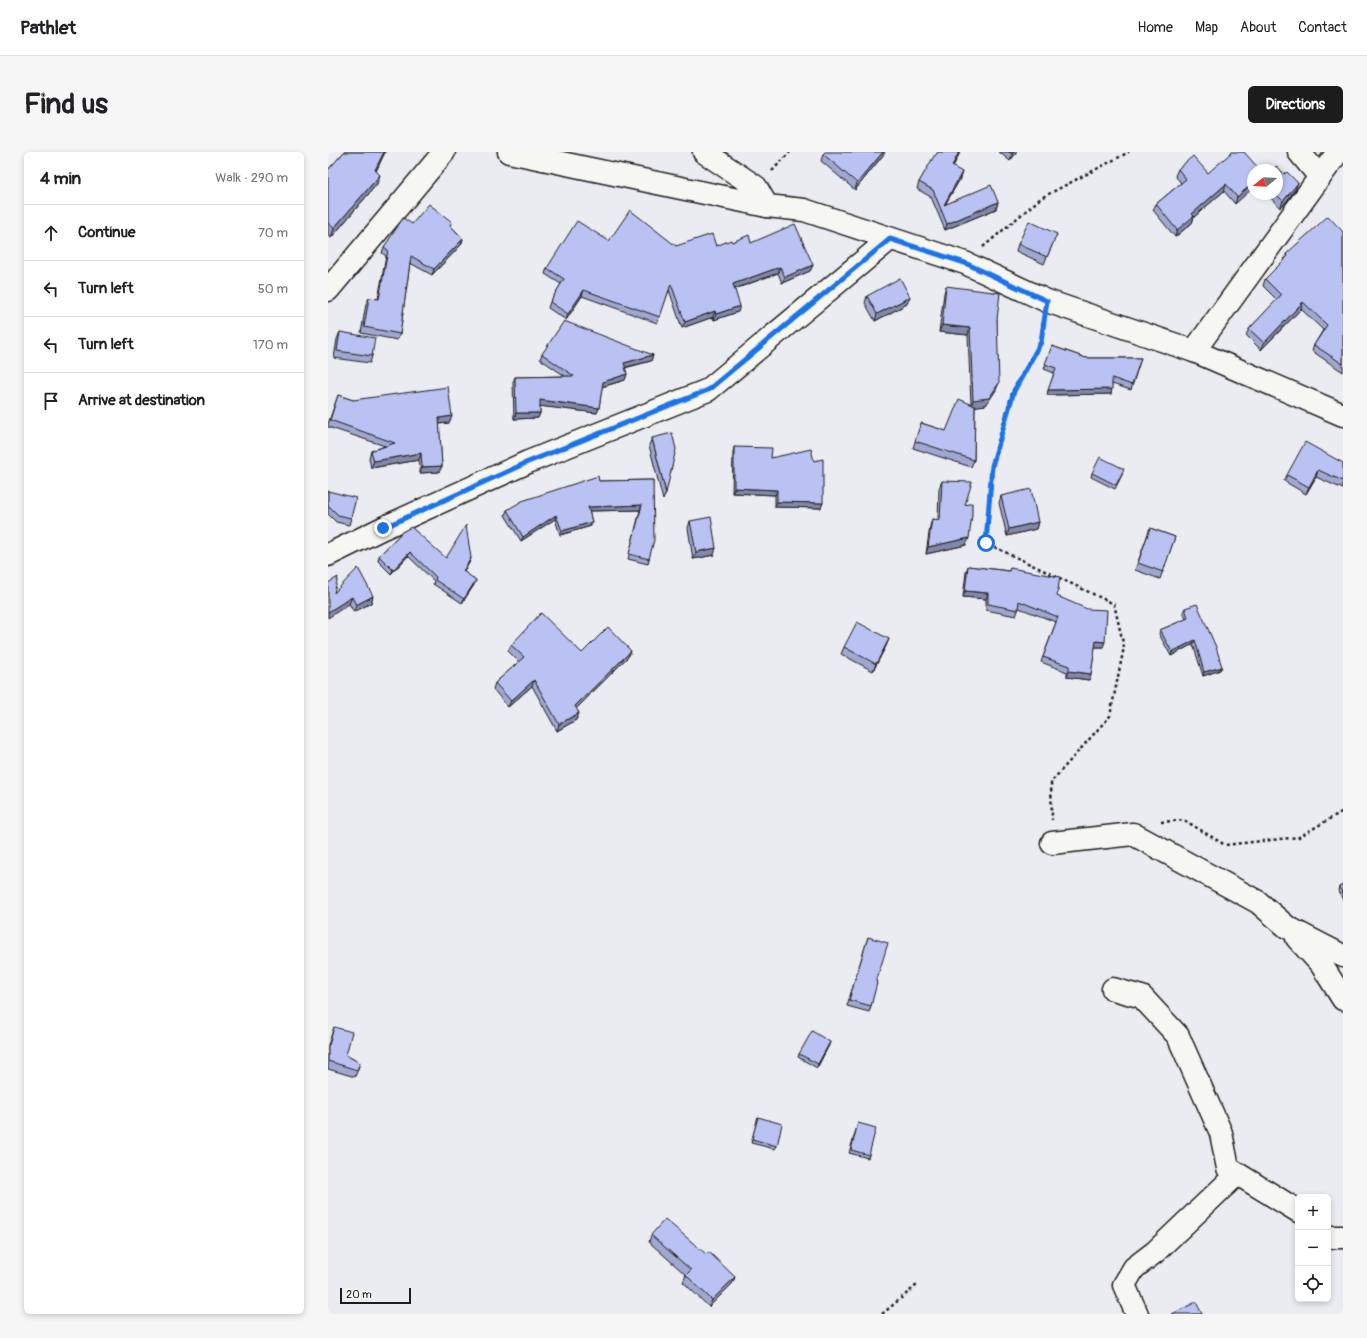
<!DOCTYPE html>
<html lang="en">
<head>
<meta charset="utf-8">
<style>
  :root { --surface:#fff; --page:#f6f6f6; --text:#202124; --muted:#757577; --line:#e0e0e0; --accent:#1c1c1c }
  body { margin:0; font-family:Pangolin,sans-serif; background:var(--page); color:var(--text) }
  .controls { position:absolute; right:12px; bottom:12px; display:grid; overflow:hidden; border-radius:6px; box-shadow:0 2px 6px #0003 }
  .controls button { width:36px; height:36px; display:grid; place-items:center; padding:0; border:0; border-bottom:1px solid var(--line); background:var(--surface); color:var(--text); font:20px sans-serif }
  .compass { position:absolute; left:919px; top:12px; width:36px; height:36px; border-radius:50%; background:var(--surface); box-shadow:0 2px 6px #0003; rotate:252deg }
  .scale { position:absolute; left:12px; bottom:10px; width:71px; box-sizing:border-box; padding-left:4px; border:2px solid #1c1c1c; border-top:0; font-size:11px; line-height:14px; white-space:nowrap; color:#1c1c1c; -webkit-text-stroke:3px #f6f6f2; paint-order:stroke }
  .stop { position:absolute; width:12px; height:12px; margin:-9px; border:3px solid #1a73e8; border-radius:50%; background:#fff }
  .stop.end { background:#1a73e8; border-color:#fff; box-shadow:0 1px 4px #0008 }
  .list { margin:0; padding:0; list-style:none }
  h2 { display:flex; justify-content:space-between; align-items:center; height:52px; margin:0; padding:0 16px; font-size:17px }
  h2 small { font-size:13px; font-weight:400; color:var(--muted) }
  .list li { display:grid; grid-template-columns:26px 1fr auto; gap:12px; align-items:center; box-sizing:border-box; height:56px; padding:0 16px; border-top:1px solid var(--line) }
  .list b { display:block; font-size:15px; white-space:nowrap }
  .list em { font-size:13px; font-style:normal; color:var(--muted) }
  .icon { flex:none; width:22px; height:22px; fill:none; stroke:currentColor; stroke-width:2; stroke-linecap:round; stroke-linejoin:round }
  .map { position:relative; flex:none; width:1015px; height:1162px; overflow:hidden; border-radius:6px }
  header { display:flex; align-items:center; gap:24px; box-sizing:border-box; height:56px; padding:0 20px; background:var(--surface); border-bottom:1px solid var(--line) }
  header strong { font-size:19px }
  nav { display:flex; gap:22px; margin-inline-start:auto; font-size:14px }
  .intro { display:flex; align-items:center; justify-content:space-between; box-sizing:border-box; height:96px; padding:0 24px }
  h1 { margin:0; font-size:28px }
  .button { padding:10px 18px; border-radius:6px; background:var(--accent); color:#fff; font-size:14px; font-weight:700 }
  main { display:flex; gap:24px; padding:0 24px }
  aside { flex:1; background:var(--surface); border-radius:6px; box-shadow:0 2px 6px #0003 }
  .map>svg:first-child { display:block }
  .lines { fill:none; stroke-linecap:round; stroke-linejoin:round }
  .minor-casing { stroke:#1c1c1c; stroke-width:25 }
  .tertiary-casing { stroke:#1c1c1c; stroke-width:25 }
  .path { stroke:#1c1c1c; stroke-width:2.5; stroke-dasharray:3 3; stroke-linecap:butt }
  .minor { stroke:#f6f6f2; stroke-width:22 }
  .tertiary { stroke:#f6f6f2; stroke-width:22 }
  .wall { fill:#a0a7d1; stroke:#1c1c1c }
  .shaded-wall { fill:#8288aa; stroke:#1c1c1c }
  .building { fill:#bac2f3; stroke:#1c1c1c }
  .route { stroke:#1a73e8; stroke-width:5 }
</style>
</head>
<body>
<header>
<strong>Pathlet</strong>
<nav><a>Home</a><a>Map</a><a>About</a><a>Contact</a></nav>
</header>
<div class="intro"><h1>Find us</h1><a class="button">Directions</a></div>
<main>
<aside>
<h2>4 min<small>Walk · 290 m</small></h2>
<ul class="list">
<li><svg class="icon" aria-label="ahead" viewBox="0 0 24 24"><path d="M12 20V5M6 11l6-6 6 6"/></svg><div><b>Continue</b></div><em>70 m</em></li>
<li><svg class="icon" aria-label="left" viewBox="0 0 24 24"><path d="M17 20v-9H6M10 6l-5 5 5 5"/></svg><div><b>Turn left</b></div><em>50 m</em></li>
<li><svg class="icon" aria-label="left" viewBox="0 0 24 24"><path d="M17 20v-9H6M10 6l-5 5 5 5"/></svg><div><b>Turn left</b></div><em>170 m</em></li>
<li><svg class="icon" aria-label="arrive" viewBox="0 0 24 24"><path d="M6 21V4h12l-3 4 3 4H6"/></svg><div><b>Arrive at destination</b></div></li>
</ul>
</aside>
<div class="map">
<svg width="1015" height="1162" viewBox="0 0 1015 1162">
  <rect width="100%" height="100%" fill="#eaecf2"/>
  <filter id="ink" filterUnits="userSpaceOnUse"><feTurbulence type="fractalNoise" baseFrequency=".025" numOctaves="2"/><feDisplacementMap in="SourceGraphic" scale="8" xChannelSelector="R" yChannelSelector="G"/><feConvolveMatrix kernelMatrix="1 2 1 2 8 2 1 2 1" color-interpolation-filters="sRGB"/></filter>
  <g filter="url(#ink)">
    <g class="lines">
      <!-- minor casing -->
      <g class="minor-casing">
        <g id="minor">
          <polyline points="376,0 428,35 439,54 476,58 637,111 719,149 866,199 1015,263"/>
          <polyline points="971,0 992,25"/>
          <polyline points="0,138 116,0"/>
          <polyline points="866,199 1010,0"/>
          <polyline points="0,403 55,376 200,310 380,238 562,87"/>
          <polyline points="724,691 805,682 930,750 959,775 1015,804"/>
          <polyline points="969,786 993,812 1015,847"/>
          <polyline points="785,837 814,845 850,884 893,981 900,1016 970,1059"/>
          <polyline points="1000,1085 1015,1085"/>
          <polyline points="809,1162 796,1133 806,1116 827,1100 909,1022"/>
        </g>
      </g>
      <!-- tertiary casing -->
      <g class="tertiary-casing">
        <polyline id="tertiary" points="181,0 439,54"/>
      </g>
      <!-- path -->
      <g class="path">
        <polyline points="444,19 462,0"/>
        <polyline points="655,95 713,46 801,0"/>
        <polyline points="715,171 713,190 685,239 664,314 658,391 786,452 796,495 782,564 723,630 724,668"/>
        <polyline points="833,670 856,668 897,693 971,685 1015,659"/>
        <polyline points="554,1162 589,1133"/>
      </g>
      <!-- minor -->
      <use href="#minor" class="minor"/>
      <!-- tertiary -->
      <use href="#tertiary" class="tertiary"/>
    </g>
    <!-- wall -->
    <g class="wall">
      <polygon points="16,0 57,0 48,19 49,32 3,86 0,84 0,18"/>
      <polygon points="610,0 632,0 625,15 632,27 617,52 670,50 668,57 617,78 603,45 589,37 591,30"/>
      <polygon points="671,0 689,0 682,9"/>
      <polygon points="495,2 556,2 527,38 493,9"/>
      <polygon points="850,17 880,21 932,18 907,52 896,39 866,65 864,71 847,85 825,58 828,52 853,31 847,24"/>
      <polygon points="967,38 959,49 952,56 939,42 949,42"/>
      <polygon points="84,72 123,74 135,87 133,93 104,123 82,111 72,182 69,188 33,181 38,152 41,146 50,147 58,104 54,101 56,95"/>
      <polygon points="1015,80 1015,220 984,199 986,193 995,178 973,157 933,198 918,183 921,177 949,148 935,134 937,127 956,108 958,102"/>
      <polygon points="729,82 716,112 688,99 690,92"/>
      <polygon points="281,89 348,94 388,94 404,90 423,91 485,113 482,119 454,131 450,121 407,137 410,160 386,168 385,165 354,176 341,138 329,171 254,144 238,168 220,156 222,150 233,132 217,122 219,116"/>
      <polygon points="618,134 669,167 668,238 658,253 647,254 646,308 643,315 585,296 593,271 618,279 643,252 640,183 611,180 616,141"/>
      <polygon points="539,144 579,152 547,169 537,151"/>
      <polygon points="12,180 44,204 42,211 6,206 9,187"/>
      <polygon points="724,194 758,206 813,206 803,238 784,232 783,242 719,243 726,221 716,217"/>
      <polygon points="214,202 325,203 323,209 297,216 299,222 297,228 274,235 271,256 269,261 212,254 212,261 210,266 186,267 185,230 187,225 237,224 212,207"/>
      <polygon points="10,243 25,248 121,271 111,272 114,314 111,320 92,321 91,308 43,316 41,306 43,299 57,294 0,275 0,272"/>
      <polygon points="324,286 338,341 335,348 321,293"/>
      <polygon points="406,295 443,306 493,356 447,355 447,343 404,341 405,300"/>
      <polygon points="1015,311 1015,337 988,325 978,342 956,329 959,323"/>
      <polygon points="764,321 795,321 787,337 763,325"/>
      <polygon points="325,328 321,407 320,412 300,407 312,358 261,359 264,370 263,374 232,383 227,367 193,389 177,363 179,358 271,329"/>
      <polygon points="614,329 637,353 638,393 598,402 602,374 604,367 610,368 611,336"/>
      <polygon points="0,339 23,366 21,373 8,370 0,362"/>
      <polygon points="673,344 710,370 708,377 679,384 671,351"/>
      <polygon points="362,369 386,403 365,407 360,376"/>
      <polygon points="822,376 847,385 832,427 807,418"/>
      <polygon points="74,380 118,406 143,406 141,411 136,420 146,433 134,451 105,432 106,429 80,404 63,422 50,409 51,404"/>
      <polygon points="640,414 681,419 682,416 729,444 775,495 767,495 763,522 761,528 739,525 739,520 713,510 728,470 691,456 688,464 658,458 658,447 635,445 638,420"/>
      <polygon points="6,441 45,444 43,451 26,460 21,452"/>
      <polygon points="857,456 894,515 892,518 875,524 865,492 843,504 831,482 832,478 858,467 855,460"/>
      <polygon points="561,487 558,494 545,519 513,502 516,495"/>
      <polygon points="183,493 254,501 303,499 300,505 248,557 251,561 248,568 229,579 204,534 180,555 165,537 167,531 191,510 180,499"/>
      <polygon points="1015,733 1015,748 1010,739 1011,735"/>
      <polygon points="540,785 548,830 543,854 541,860 519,854"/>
      <polygon points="6,875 18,903 32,911 27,925 0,917 0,893"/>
      <polygon points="501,893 489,916 470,905 471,902"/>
      <polygon points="430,965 449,994 447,997 423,991"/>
      <polygon points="530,971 541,1003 540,1006 521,1001"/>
      <polygon points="323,1083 378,1102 407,1125 404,1132 381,1155 355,1130 358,1123 321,1090"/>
    </g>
    <!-- shaded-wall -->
    <g class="shaded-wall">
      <polygon points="56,0 57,0 44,28 47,18"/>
      <polygon points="555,0 557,0 556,2 527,38 529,31"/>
      <polygon points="631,0 632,0 622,21 624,14"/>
      <polygon points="686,0 689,0 682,9 684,2"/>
      <polygon points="634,20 632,27 613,60 616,53"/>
      <polygon points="52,23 49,32 3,86 6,76"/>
      <polygon points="925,31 925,36 907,52 909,45"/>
      <polygon points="970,31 967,38 959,49 952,56 955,49"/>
      <polygon points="898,32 896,39 866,65 864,71 847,85 849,78 864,62"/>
      <polygon points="670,50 668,57 617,78 619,72"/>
      <polygon points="135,87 133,93 104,123 106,117"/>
      <polygon points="485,113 482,119 454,131 457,125"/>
      <polygon points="452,115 450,121 403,138 405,132"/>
      <polygon points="256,138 254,144 238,168 240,162"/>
      <polygon points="582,145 579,152 547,169 549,162"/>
      <polygon points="975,150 973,157 933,198 936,191"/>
      <polygon points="412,154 410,160 386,168 388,162"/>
      <polygon points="387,159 385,165 354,176 357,170"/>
      <polygon points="614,173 642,176 640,183 611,180"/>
      <polygon points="325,203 323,209 294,216 296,211"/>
      <polygon points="299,222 297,228 273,235 275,230"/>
      <polygon points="671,231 668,238 658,253 643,255 645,248"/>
      <polygon points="784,237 783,242 719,243 720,238"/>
      <polygon points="212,248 271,256 269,261 210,254"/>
      <polygon points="188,261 212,261 210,266 186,267"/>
      <polygon points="124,264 121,271 108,272 111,266"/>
      <polygon points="93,301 91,308 43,316 46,309"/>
      <polygon points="114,314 111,320 92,321 94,315"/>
      <polygon points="990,318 988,325 978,342 981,335"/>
      <polygon points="406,336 449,338 447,343 404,341"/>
      <polygon points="449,350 495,351 493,356 447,355"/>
      <polygon points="314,353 312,358 259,359 260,355"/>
      <polygon points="228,363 227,367 193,389 195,385"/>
      <polygon points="264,370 263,374 232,383 234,379"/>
      <polygon points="710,370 708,377 679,384 681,377"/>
      <polygon points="641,386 638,393 598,402 600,395"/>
      <polygon points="388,396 386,403 365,407 368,400"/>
      <polygon points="82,400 80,404 63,422 65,418"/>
      <polygon points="143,406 141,411 133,424 135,419"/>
      <polygon points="148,428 146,433 134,451 136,447"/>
      <polygon points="637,439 660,441 658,447 635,445"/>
      <polygon points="45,444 43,451 26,460 28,453"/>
      <polygon points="24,445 21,452 0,466 0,460"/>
      <polygon points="561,487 558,494 545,519 548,512"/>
      <polygon points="867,488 865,492 843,504 844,500"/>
      <polygon points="768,489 777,490 775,495 766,495"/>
      <polygon points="303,499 300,505 244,561 247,554"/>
      <polygon points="894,515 892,518 875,524 876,520"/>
      <polygon points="741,519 763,522 761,528 739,525"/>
      <polygon points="206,528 204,534 180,555 183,549"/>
      <polygon points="251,561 248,568 229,579 231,572"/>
      <polygon points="502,890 501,893 489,916 490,912"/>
      <polygon points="407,1125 404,1132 381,1155 384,1148"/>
    </g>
    <!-- building -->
    <g class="building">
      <polygon points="16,0 56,0 47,18 52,23 6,76 0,71 0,18"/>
      <polygon points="497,0 555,0 529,31 495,2"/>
      <polygon points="610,0 631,0 624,14 634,20 616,53 663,33 670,50 619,72 605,38 591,30 606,4 607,4"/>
      <polygon points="681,0 686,0 684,2"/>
      <polygon points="904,0 916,0 932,18 925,18 925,31 909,45 898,32 864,62 866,64 849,78 828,52 858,27 850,17 865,4 880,21"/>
      <polygon points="949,14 956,22 959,20 970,31 961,42 955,49 948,42 949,18 944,18"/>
      <polygon points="101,52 124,70 122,73 135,87 106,117 83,104 72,182 36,175 41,146 51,147 60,98 56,95 75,66 84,72"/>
      <polygon points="302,58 348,94 384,82 388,94 403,88 404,90 421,83 423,91 467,72 485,113 457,125 452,115 405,132 412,154 388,162 387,159 357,170 343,132 332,165 256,138 240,162 222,150 236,127 219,116 249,69 281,89"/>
      <polygon points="1000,64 1015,80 1015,212 986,193 999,173 975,150 936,191 921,177 953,143 937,127 960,104 958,102"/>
      <polygon points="701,69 729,82 719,105 690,92"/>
      <polygon points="572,126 582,145 549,162 539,144"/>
      <polygon points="618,134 672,141 669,167 671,231 661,246 645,248 642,176 614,173"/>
      <polygon points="236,169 325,203 296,211 299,222 275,230 271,256 212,248 212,261 188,261 187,225 246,224 214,202"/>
      <polygon points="12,180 47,186 44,204 9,199"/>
      <polygon points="724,194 758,206 813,206 804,233 784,226 784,237 720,238 728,216 717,212"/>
      <polygon points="120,235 124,264 111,266 114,314 94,315 93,301 46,309 43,299 67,291 2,268 10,243 25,248"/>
      <polygon points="631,247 647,254 646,308 587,289 593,271 618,279"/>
      <polygon points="344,281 348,297 338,341 324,286"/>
      <polygon points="977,290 1015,311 1015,329 990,318 981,335 959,323"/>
      <polygon points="406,295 444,296 443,306 483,297 486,309 495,307 495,351 449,350 449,338 406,336"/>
      <polygon points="772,305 796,317 788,333 764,321"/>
      <polygon points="270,324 271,329 325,328 326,388 321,407 301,402 314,353 260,355 264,370 234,379 228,363 195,385 179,358 194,349"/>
      <polygon points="614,329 644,330 637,353 644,351 644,363 641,386 600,395 604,367 612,368"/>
      <polygon points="703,337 710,370 681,377 673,344"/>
      <polygon points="0,339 28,346 23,366 10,363 0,353"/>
      <polygon points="383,365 388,396 368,400 362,369"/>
      <polygon points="138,373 143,406 135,419 148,428 136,447 107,428 108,425 82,400 65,418 51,404 74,380 83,375 118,406"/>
      <polygon points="822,376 847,385 835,420 810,411"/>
      <polygon points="640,414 681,419 682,416 732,425 729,444 759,457 779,458 777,490 768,489 763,522 741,519 741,514 715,505 730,465 691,449 690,458 660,452 660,441 637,439"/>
      <polygon points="30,416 45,444 28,453 24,445 0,460 0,431 10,425 6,441"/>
      <polygon points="869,452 888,495 894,515 876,520 867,488 844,500 832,478 860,466 857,456"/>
      <polygon points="213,461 254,501 280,475 303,499 247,554 251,561 231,572 206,528 183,549 167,531 196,505 183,493"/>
      <polygon points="529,470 561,487 548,512 516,495"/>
      <polygon points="1015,733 1015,742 1011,735"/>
      <polygon points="540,785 560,791 548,830 549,831 543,854 521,848"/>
      <polygon points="6,875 24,880 18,903 32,911 29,918 0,909 0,893 1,893"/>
      <polygon points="484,879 502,890 490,912 471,902"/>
      <polygon points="430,965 454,972 449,994 424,987"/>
      <polygon points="530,971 548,976 541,1003 523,998"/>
      <polygon points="337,1067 378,1102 381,1100 407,1125 384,1148 358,1123 363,1118 323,1083"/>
      <polygon points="868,1150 874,1162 844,1162"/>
    </g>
  </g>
  <g class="lines" filter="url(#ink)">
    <!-- route -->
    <polyline class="route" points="55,376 200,310 380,238 562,87 637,111 719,149 713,190 686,239 664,314 658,391"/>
  </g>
</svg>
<div class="controls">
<button>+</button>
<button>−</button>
<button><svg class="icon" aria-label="locate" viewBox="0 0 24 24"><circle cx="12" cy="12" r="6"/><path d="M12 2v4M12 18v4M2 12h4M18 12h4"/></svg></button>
</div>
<svg class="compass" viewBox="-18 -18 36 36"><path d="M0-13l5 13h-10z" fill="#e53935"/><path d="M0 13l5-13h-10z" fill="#757577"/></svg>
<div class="scale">20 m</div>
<div class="stop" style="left:658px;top:391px"></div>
<div class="stop end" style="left:55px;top:376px"></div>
</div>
</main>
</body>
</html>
